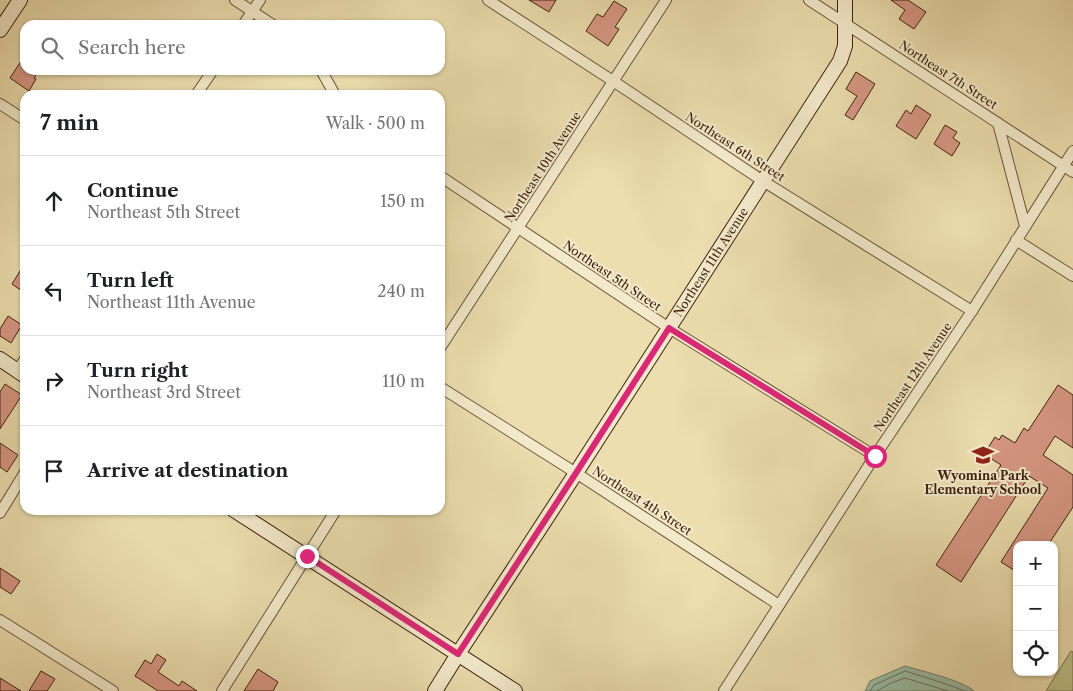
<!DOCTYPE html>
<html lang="en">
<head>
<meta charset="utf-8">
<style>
  :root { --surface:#fff; --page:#f2f2f2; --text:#202124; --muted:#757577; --line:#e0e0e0 }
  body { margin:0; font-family:"Libre Caslon Text",serif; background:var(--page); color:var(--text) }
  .controls { position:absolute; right:15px; bottom:15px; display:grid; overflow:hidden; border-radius:10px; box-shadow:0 1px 4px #0004 }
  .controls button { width:45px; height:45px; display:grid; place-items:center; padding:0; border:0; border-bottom:1px solid var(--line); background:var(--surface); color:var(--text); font:25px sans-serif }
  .stop { position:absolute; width:15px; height:15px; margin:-11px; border:4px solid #db2777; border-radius:50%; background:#fff }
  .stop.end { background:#db2777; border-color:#fff; box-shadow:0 1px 5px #0008 }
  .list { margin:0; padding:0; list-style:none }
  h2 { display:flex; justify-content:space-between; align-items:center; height:65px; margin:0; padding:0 20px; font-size:21px }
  h2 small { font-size:16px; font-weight:400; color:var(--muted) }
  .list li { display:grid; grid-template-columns:32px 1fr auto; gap:15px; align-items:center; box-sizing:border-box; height:90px; padding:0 20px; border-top:1px solid var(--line) }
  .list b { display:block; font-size:19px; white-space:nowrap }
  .list p { margin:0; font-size:16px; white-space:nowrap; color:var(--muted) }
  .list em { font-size:16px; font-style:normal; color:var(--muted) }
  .icon { flex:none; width:28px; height:28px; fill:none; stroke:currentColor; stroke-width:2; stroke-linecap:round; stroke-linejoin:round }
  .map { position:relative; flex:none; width:1073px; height:691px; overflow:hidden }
  .search { position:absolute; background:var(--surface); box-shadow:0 1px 4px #0004; left:20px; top:20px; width:425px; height:55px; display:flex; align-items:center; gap:12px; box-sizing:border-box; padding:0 18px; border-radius:15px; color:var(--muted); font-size:19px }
  .panel { position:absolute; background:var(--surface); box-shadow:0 1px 4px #0004; left:20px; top:90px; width:425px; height:425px; border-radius:15px }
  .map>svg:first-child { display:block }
  .green { fill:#bbc088; stroke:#7c724c }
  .water { fill:#9abda6; stroke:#757f6a }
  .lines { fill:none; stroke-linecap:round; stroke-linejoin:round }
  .shore { stroke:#6c705b; stroke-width:1 }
  .building { fill:#d79784; stroke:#3e2310 }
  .street-casing { stroke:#6a5238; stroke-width:12 }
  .secondary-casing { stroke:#3e2310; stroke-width:16 }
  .street { stroke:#f3eacb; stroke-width:10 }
  .secondary { stroke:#f3eacb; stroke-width:14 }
  .route { stroke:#db2777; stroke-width:6 }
  .labels { text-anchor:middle; stroke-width:4; stroke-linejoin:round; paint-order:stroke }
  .street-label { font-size:12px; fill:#3e2310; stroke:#f3eacb }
  .poi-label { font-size:12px; font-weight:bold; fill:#3e2310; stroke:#f3eacb }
</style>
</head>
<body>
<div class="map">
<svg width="1073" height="691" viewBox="0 0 1073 691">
  <rect width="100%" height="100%" fill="#ecdeaf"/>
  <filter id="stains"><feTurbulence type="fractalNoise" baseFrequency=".004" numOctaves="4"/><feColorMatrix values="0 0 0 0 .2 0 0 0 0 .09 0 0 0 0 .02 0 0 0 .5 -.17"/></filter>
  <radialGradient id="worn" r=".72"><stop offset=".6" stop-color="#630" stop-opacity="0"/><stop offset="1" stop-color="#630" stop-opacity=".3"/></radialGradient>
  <!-- green -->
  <polygon class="green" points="1071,651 1073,652 1073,691 1046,691"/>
  <!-- water -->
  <path class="water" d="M905,666C922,671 961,680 974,691H865L870,681Z"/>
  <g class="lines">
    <!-- shore -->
    <g class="shore">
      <polyline points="870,691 874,685 905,671 940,682 965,691"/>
      <polyline points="877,691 891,683 905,678 948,691"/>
    </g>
  </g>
  <!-- building -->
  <g class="building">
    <polygon points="529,0 556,0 549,12"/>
    <polygon points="891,0 908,0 926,12 914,29 899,19 905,10"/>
    <polygon points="614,1 627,9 615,27 619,29 608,46 586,31 597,14 603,17"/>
    <polygon points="25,55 25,70 40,70 34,78 36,79 29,91 10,78"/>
    <polygon points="856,72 875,84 853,120 845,115 857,96 846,89"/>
    <polygon points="916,105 931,115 916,139 896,126 906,110 911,114"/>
    <polygon points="945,125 957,132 953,138 960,143 952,156 934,144"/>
    <polygon points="25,263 25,293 12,284"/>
    <polygon points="8,316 22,325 11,343 0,336 0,329"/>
    <polygon points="5,384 22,395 0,429 0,392"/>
    <polygon points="1058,385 1073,395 1073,448 1055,436 1043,455 1073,475 1073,507 1048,545 1017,545 1017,572 1001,562 1048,488 1029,476 961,582 936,565 1001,465 984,454 995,437 999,440 1002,435 1015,443 1024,428 1028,431"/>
    <polygon points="0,443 18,455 7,472 0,467"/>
    <polygon points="0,568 20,581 11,594 0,587"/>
    <polygon points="157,654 166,660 158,672 179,686 182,681 197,691 158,691 135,676 145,660 151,664"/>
    <polygon points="258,669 278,682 273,691 244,691"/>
    <polygon points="41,671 55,679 47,691 29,691"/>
    <polygon points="0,678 21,691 0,691"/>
  </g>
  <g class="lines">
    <!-- street casing -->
    <g class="street-casing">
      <g id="street">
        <polyline points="235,0 273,25"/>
        <polyline points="488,0 613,81 763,181 972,311"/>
        <polyline points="809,0 1073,172"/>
        <polyline points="243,25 260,0"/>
        <polyline points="321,70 335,95"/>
        <polyline points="196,95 213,70"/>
        <polyline points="0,104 25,120"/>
        <polyline points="998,123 1025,226"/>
        <polyline points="440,176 669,328 875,456"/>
        <polyline points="1016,240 1073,276"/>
        <polyline points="440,348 666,0"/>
        <polyline points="17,371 25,359"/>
        <polyline points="440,387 576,473 779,605"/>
        <polyline points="0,513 25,472"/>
        <polyline points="0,620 113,691"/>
        <polyline points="222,691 336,510"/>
        <polyline points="724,691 875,456 972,311 1073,151"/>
      </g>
    </g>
    <!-- secondary casing -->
    <g class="secondary-casing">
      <g id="secondary">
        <polyline points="0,30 20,0"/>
        <polyline points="0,359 25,376"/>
        <polyline points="234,510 515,691"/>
        <path id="s1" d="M435,691L458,654L576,473L669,328L840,61L845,46V0"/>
      </g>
    </g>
    <!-- street -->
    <use href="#street" class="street"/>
    <!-- secondary -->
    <use href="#secondary" class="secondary"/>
  </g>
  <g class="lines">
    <!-- route -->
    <polyline class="route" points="307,556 458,654 576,473 669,328 875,456"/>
  </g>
  <!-- icons -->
  <defs>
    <g id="school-bare" transform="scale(1.725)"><path d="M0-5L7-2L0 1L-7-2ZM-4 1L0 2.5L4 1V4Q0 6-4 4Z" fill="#8f2418" stroke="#f3eacb" stroke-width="2.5" paint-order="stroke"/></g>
  </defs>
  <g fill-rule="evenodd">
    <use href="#school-bare" x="983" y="455"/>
  </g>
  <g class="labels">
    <!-- street labels -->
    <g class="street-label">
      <text transform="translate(948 75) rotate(33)" y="4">Northeast 7th Street</text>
      <text transform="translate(735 147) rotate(33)" y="4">Northeast 6th Street</text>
      <text transform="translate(543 167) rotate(-57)" y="4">Northeast 10th Avenue</text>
      <text dy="4" stroke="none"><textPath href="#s1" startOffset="510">Northeast 11th Avenue</textPath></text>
      <text transform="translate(612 276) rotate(34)" y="4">Northeast 5th Street</text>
      <text transform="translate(913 377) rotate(-56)" y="4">Northeast 12th Avenue</text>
      <text transform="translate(642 501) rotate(33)" y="4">Northeast 4th Street</text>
    </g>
    <!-- poi labels -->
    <g class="poi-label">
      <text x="983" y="480">Wyomina Park<tspan x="983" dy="14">Elementary School</tspan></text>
    </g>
  </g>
  <rect width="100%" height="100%" filter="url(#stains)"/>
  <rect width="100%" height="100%" fill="url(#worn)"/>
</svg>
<div class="controls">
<button>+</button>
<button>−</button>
<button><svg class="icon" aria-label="locate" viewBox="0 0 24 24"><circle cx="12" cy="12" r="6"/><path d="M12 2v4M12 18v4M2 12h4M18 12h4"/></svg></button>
</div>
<div class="stop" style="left:875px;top:456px"></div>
<div class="stop end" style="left:307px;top:556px"></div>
<div class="search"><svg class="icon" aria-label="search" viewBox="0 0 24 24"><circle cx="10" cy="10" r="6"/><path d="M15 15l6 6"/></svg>Search here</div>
<section class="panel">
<h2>7 min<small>Walk · 500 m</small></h2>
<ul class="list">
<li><svg class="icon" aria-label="ahead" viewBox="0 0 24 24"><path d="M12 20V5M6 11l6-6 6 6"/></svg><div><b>Continue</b><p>Northeast 5th Street</p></div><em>150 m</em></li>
<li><svg class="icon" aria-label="left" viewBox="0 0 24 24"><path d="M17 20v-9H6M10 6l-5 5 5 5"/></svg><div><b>Turn left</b><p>Northeast 11th Avenue</p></div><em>240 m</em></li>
<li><svg class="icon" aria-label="right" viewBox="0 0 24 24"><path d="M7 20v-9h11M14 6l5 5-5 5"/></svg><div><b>Turn right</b><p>Northeast 3rd Street</p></div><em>110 m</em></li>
<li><svg class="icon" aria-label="arrive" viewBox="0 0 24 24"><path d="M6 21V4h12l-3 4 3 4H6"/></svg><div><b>Arrive at destination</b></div></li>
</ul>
</section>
</div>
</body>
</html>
